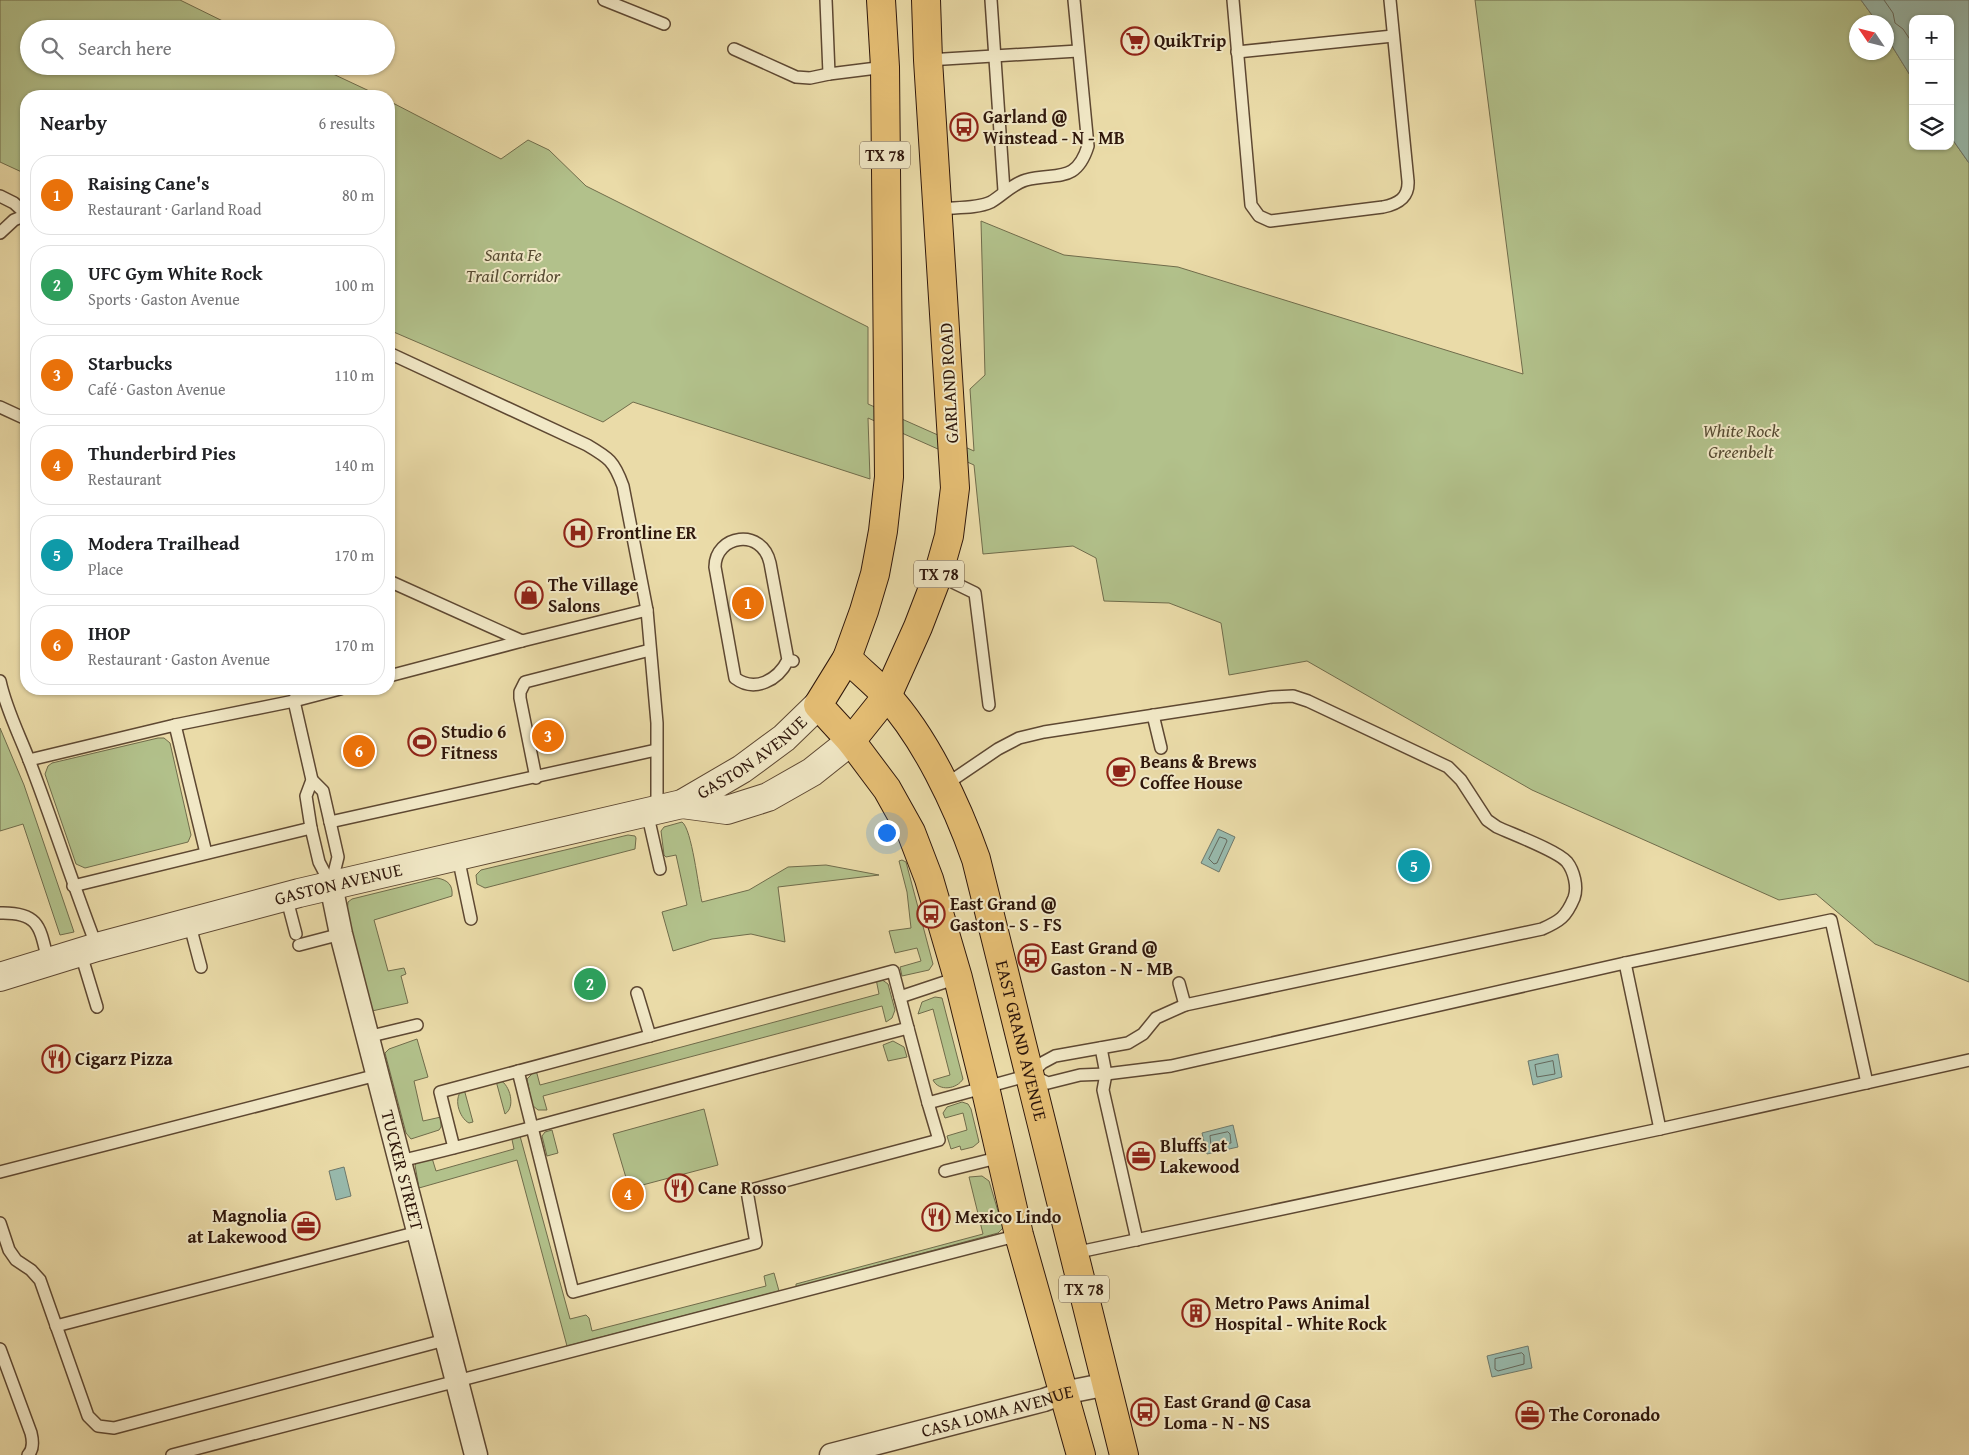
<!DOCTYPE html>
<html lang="en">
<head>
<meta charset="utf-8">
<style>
  :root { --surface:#fff; --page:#f6f6f6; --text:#202124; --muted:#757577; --line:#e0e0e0; --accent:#7c3aed }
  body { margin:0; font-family:"Gentium Book Plus",serif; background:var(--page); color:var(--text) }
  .controls { position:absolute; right:15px; top:15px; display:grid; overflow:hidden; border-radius:10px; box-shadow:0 1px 4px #0004 }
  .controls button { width:45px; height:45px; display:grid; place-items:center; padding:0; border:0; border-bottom:1px solid var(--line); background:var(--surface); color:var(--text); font:25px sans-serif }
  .compass { position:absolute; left:1849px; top:15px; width:45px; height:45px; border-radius:50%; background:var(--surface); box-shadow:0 1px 4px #0004; rotate:305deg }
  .you { position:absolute; left:886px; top:832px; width:18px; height:18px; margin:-12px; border:4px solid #fff; border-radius:50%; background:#1a73e8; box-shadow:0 0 0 8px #1a73e833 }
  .badge { display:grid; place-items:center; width:32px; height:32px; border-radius:50%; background:var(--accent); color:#fff; font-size:16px; font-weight:700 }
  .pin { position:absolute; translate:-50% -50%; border:2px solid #fff; box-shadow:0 1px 5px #0006 }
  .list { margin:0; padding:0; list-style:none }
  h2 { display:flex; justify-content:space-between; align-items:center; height:65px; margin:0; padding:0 20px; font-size:21px }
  h2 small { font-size:16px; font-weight:400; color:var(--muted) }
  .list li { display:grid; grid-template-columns:32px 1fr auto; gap:15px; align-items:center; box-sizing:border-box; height:80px; margin:0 10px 10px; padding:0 10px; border:1px solid var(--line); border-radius:20px }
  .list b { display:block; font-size:19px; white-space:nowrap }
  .list p { margin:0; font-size:16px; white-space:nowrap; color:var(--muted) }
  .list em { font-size:16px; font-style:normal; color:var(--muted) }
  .icon { flex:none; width:28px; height:28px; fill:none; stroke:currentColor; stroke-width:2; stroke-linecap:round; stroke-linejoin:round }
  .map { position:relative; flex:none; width:1969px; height:1455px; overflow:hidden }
  .search { position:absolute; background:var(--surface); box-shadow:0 1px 4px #0004; left:20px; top:20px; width:375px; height:55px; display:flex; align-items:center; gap:12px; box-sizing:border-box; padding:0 18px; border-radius:28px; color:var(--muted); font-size:19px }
  .panel { position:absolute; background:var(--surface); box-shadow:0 1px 4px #0004; left:20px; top:90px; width:375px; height:605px; border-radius:20px }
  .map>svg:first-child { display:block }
  .green { fill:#b2c18b; stroke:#706c4b }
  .water { fill:#98baad; stroke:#6e796c }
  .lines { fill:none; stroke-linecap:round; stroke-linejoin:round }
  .shore { stroke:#64685c; stroke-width:1 }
  .service-casing { stroke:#5e4832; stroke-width:14 }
  .minor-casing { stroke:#5e4832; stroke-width:25 }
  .tertiary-casing { stroke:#5e4832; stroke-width:30 }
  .primary-casing { stroke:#2f170b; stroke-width:30 }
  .service { stroke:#f1e8c6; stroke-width:11 }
  .minor { stroke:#f1e8c6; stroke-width:22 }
  .tertiary { stroke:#f1e8c6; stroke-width:28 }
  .primary { stroke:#e5be74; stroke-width:28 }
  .labels { text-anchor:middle; stroke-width:4; stroke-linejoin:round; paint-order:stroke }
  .shield { fill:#f1e8c6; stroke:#695643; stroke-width:1 }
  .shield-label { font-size:16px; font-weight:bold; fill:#2f170b }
  .poi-label { font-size:18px; font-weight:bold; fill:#2f170b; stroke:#f1e8c6; text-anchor:start }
  .park-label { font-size:18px; font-style:italic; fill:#564a31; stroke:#f1e8c6 }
  .street-label { font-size:18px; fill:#2f170b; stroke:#f1e8c6 }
</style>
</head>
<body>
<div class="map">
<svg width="1969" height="1455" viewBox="0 0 1969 1455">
  <rect width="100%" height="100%" fill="#eadba8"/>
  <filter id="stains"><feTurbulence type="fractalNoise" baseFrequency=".004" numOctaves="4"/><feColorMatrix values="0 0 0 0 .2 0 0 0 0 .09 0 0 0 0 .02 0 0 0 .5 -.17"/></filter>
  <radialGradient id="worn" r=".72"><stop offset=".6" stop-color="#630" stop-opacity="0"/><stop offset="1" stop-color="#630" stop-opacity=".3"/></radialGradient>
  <!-- green -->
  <g class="green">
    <polygon points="0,0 180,0 239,29 29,29 29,66 316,66 380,96 26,96 26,174 0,162"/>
    <polygon points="1475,0 1861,0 1877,22 1856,22 1856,52 1886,52 1887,38 1913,80 1913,146 1950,146 1950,136 1969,163 1969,982 1875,944 1816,894 1779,900 1532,790 1307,661 1229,675 1221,623 1169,603 1104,601 1096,558 1073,546 983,554 974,465 868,418 870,479 633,402 603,422 389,330 389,101 501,159 528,140 549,150 586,186 868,327 868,404 974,451 970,389 985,375 981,221 1064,255 1178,267 1523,374"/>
    <polygon points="0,728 24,785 74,932 60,935 23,824 0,831"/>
    <polygon points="158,738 164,738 170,743 191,835 188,842 85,868 76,864 45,774 48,766 52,763"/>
    <path d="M682,822C692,829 698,887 702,902L749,890L788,867L826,865L879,875L778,887L785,942L751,934L712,939L673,951L662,912L687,905L676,855L666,857L664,855L661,831L664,827Z"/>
    <polygon points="628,835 635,836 636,838 635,849 485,888 477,884 476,875 481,870"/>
    <polygon points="902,860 906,862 933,964 929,970 902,976 900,967 921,961 917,948 895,953 889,931 911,928 907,892 899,861"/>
    <path d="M437,878C448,880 453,885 452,896L374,920L388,971L404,968L406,974L401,976L408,1003L372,1011L347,914L348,902L352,899Z"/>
    <polygon points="876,979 881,979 888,984 895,1010 892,1018 886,1022 882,1006 543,1096 547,1110 538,1110 532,1105 527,1079 536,1070 540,1085 879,994"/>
    <path d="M935,997L942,998L963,1079C957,1089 939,1092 933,1080L950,1075L933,1009L918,1014L922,1002Z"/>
    <polygon points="417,1039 428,1077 414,1081 423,1121 441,1117 441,1127 439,1130 411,1139 406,1133 385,1053 389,1049"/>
    <polygon points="893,1041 904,1047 907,1057 888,1061 883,1045"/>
    <path d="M500,1080C510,1085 516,1107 505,1114L496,1081Z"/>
    <path d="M464,1089L473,1122L469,1123C459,1118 452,1096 464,1089Z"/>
    <polygon points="962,1102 968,1104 971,1109 979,1142 973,1147 961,1150 960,1146 951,1149 947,1136 967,1130 963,1113 945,1118 943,1113 947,1107"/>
    <polygon points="704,1109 718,1165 635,1187 627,1181 613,1134"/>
    <polygon points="552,1130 558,1153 547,1156 542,1136 545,1132"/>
    <polygon points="511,1135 520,1136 570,1319 586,1315 589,1318 592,1331 766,1286 764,1276 774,1273 779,1291 567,1346 517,1160 419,1188 415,1165 418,1162 432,1158 436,1171 514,1149"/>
    <polygon points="982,1176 989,1181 1003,1228 998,1233 796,1287 796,1284 983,1234 969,1177"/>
  </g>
  <!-- water -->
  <g class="water">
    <polygon points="1861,0 1969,0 1969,163 1950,136 1950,19 1913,19 1913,80 1887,38 1886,22 1877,22"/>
    <polygon points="1218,829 1235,837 1219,872 1201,863"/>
    <polygon points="1558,1054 1562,1077 1533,1085 1528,1061"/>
    <polygon points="1233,1125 1238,1147 1207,1154 1202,1133"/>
    <polygon points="344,1167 351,1196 336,1200 329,1171"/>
    <polygon points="1528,1346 1532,1368 1492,1377 1487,1356"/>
  </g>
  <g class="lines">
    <!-- shore -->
    <g class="shore">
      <polyline points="1884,0 1893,13 1895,23 1903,29 1913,44"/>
      <polygon points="1220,837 1226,839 1227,841 1217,863 1214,864 1209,859"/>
      <polygon points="1553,1061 1555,1074 1537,1077 1535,1065"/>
      <polygon points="1228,1132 1230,1134 1231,1143 1211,1146 1210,1136"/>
      <polygon points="1522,1353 1524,1355 1524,1364 1498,1371 1495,1369 1495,1359"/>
    </g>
    <!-- service casing -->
    <g class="service-casing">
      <g id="service">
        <polyline points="604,0 664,24"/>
        <polyline points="826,0 829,74 885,67"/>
        <polyline points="991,0 1004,191"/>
        <path d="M1233,0L1251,205L1259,216L1270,221L1383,207C1398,204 1409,198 1408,181L1390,0"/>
        <polyline points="734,49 796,77 810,78 829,74"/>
        <polyline points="1237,52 1393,36"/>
        <polyline points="928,60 1078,51"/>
        <polyline points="0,196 14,203 26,214"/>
        <path d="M937,209C954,207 976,209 991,202C1003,195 1012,184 1026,180C1057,172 1076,184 1088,146L1074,0"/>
        <polyline points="0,233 14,220 26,215"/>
        <path d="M389,353L587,445C609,458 614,461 623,486L647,610L657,723V810"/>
        <polyline points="0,407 26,419"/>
        <polyline points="938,575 975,593 989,705"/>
        <polyline points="389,581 522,641 647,610"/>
        <path d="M788,660C778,680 755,693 735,678L715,567C715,535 762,527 770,563L788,660L793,661"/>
        <polyline points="389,676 522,641"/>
        <path d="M0,681C6,709 19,734 29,760C53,822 73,885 97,947"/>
        <polyline points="299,689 294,701 312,780 306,796 311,828 319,862 331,885"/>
        <polyline points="1153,715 1161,748"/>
        <polyline points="175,725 294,701 340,689"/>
        <polyline points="29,760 175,725 206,853"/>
        <polyline points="536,778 520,698 520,692 525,682 650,650"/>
        <polyline points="312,780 323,791 338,857 331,885"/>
        <polyline points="647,812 660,869"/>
        <polyline points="330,822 656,750"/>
        <polyline points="458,857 471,919"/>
        <polyline points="73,886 311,828"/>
        <polyline points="286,896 296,934"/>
        <path d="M0,913C40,912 40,928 48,961"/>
        <polyline points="189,922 201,967"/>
        <polyline points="299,945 341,934"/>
        <polyline points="80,951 97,1007"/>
        <polyline points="1625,963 1660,1129"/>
        <polyline points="1179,983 1185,1005"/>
        <polyline points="637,993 650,1036"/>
        <polyline points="900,997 957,978"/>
        <path d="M908,1028L928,1103L1030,1075L1042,1063L1055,1056L1128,1043L1143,1034L1156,1018L1185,1005L1542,929C1560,921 1566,917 1574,898C1578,887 1574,871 1567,862C1558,851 1512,834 1497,827L1487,820L1461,780L1448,767L1308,701L1293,696L1272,697L1044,732L1019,738L998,749L945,785"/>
        <polyline points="367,1037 417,1025"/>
        <polyline points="1101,1048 1106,1074 1103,1090 1137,1240"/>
        <polyline points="518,1071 573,1292 756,1243 747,1191 939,1140 928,1103"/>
        <polyline points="1033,1076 1048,1083 1080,1075 1106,1074 1171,1066 1625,963 1831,920 1867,1083"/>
        <path d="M400,1161C461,1147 522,1130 582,1114C691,1085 799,1056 908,1028L893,971L440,1092L454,1148"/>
        <polyline points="945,1171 1001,1157"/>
        <polyline points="0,1172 377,1075"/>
        <polyline points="0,1223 9,1250 16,1260 31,1270 40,1280 88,1416 98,1426 114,1428 445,1340"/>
        <polyline points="1074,1253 1660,1129 1969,1060"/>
        <polyline points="56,1326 418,1232"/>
        <path d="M0,1349L31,1433C33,1441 34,1449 28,1455"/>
        <polyline points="172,1455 1019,1235"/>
      </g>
    </g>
    <!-- minor casing -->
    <g class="minor-casing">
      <g id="minor">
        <path id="s1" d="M331,885L341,934L476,1455"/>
        <path id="s2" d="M831,1455L1044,1400L1063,1393L1108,1384"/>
      </g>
    </g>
    <!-- tertiary casing -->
    <g class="tertiary-casing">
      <g id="tertiary">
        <polyline points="682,804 727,810 768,797 812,772 851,741"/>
        <path id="s3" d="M0,977L97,947L299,893L682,804L742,769L784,738L818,705"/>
      </g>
    </g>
    <!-- primary casing -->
    <g class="primary-casing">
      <g id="primary">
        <polyline points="881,0 885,67 889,477 883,531 875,574 864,611 847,658 818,705 851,741 887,789 911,832 929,879 958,978 985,1087 1019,1235 1081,1455"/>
        <path id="s4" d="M847,658C860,671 874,682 886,695C925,737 957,805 976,859L1124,1455"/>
        <polyline points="851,741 887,696 918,627 938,575 949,536 955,488 928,60 926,0"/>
      </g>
    </g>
    <!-- service -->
    <use href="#service" class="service"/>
    <!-- minor -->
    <use href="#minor" class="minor"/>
    <!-- tertiary -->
    <use href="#tertiary" class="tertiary"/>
    <!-- primary -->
    <use href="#primary" class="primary"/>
  </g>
  <!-- icons -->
  <defs>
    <g id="supermarket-ring" transform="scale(1.4375)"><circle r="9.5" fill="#f1e8c6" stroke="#8f2418" stroke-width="1.5"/><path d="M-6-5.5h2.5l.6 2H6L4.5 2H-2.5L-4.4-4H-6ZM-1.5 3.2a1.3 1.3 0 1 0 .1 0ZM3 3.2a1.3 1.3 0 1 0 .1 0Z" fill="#8f2418"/></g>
    <g id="bus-ring" transform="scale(1.4375)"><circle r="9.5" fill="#f1e8c6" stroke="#8f2418" stroke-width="1.5"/><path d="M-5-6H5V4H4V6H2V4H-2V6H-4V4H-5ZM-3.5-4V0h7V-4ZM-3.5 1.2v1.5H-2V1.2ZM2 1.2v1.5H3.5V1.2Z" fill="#8f2418"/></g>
    <g id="hospital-ring" transform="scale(1.4375)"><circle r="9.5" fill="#f1e8c6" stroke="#8f2418" stroke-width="1.5"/><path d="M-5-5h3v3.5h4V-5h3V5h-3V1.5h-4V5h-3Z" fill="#8f2418"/></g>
    <g id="shop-ring" transform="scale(1.4375)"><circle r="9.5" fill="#f1e8c6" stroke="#8f2418" stroke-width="1.5"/><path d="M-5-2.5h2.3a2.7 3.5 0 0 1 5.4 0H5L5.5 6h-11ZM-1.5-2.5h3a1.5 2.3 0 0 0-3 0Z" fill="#8f2418"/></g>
    <g id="stadium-ring" transform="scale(1.4375)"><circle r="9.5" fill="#f1e8c6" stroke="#8f2418" stroke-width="1.5"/><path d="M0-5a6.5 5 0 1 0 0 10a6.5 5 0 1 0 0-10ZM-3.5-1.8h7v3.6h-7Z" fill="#8f2418"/></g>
    <g id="cafe-ring" transform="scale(1.4375)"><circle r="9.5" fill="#f1e8c6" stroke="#8f2418" stroke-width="1.5"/><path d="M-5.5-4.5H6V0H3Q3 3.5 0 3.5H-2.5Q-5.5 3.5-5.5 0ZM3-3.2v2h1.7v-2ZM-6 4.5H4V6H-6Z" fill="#8f2418"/></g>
    <g id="restaurant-ring" transform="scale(1.4375)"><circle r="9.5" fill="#f1e8c6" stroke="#8f2418" stroke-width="1.5"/><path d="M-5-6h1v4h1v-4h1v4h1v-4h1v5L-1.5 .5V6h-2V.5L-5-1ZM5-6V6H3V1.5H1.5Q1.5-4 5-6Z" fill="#8f2418"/></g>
    <g id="office-ring" transform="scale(1.4375)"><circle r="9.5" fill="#f1e8c6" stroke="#8f2418" stroke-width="1.5"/><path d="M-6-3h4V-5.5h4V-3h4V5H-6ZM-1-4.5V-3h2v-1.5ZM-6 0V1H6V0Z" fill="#8f2418"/></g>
    <g id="building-ring" transform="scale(1.4375)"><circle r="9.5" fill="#f1e8c6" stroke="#8f2418" stroke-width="1.5"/><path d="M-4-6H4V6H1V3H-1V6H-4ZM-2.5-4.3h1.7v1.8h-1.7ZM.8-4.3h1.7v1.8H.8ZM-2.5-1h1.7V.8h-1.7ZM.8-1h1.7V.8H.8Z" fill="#8f2418"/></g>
  </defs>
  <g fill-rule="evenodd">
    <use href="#supermarket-ring" x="1135" y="41"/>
    <use href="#bus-ring" x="964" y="127"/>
    <use href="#hospital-ring" x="578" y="533"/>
    <use href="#shop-ring" x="529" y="595"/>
    <use href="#stadium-ring" x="422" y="742"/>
    <use href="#cafe-ring" x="1121" y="772"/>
    <use href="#bus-ring" x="931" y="914"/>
    <use href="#bus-ring" x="1032" y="958"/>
    <use href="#restaurant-ring" x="56" y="1059"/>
    <use href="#office-ring" x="1141" y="1156"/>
    <use href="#restaurant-ring" x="679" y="1188"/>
    <use href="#restaurant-ring" x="936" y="1217"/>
    <use href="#office-ring" x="306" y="1226"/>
    <use href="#building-ring" x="1196" y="1313"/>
    <use href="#bus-ring" x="1145" y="1412"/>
    <use href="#office-ring" x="1530" y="1415"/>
  </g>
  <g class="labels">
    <!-- shield labels -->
    <g class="shield">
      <rect x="860" y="141.5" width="50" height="27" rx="4"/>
      <rect x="914" y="560.5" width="50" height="27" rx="4"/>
      <rect x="1059" y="1275.5" width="50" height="27" rx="4"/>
    </g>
    <g class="shield-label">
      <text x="885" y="161">TX 78</text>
      <text x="939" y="580">TX 78</text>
      <text x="1084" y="1295">TX 78</text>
    </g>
    <!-- poi labels -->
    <g class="poi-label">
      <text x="1154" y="47">QuikTrip</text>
      <text x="983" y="123">Garland @<tspan x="983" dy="21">Winstead - N - MB</tspan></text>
      <text x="597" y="539">Frontline ER</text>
      <text x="548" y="591">The Village<tspan x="548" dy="21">Salons</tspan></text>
      <text x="441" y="738">Studio 6<tspan x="441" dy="21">Fitness</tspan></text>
      <text x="1140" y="768">Beans &amp; Brews<tspan x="1140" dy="21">Coffee House</tspan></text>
      <text x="950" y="910">East Grand @<tspan x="950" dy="21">Gaston - S - FS</tspan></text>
      <text x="1051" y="954">East Grand @<tspan x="1051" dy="21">Gaston - N - MB</tspan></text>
      <text x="75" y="1065">Cigarz Pizza</text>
      <text x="1160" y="1152">Bluffs at<tspan x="1160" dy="21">Lakewood</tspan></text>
      <text x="698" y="1194">Cane Rosso</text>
      <text x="287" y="1222" text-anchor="end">Magnolia<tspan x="287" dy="21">at Lakewood</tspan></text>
      <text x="955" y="1223">Mexico Lindo</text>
      <text x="1215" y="1309">Metro Paws Animal<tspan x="1215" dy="21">Hospital - White Rock</tspan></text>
      <text x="1164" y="1408">East Grand @ Casa<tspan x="1164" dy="21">Loma - N - NS</tspan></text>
      <text x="1549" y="1421">The Coronado</text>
    </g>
    <!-- park labels -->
    <g class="park-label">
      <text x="513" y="261">Santa Fe<tspan x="513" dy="21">Trail Corridor</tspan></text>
      <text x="1741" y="437">White Rock<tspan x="1741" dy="21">Greenbelt</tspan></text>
    </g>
    <!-- street labels -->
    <g class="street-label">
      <text transform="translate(949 383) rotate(-93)" y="6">GARLAND ROAD</text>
      <text dy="6" stroke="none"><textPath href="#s3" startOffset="788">GASTON AVENUE</textPath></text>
      <text dy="6" stroke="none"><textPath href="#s3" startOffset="351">GASTON AVENUE</textPath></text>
      <text dy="6" stroke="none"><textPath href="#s4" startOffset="429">EAST GRAND AVENUE</textPath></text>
      <text dy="6" stroke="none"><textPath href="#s1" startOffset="294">TUCKER STREET</textPath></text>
      <text dy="6" stroke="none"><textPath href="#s2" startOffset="172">CASA LOMA AVENUE</textPath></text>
    </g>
  </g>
  <rect width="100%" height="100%" filter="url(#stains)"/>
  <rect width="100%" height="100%" fill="url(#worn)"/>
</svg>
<div class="controls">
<button>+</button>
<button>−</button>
<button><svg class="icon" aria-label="layers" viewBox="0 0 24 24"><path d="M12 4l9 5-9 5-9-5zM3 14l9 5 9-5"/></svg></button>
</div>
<svg class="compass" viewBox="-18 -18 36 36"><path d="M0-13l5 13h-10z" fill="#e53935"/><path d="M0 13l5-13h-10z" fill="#757577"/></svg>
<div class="you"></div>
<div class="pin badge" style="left:748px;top:603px;background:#e8710a">1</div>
<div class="pin badge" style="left:590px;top:984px;background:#2e9e5b">2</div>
<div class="pin badge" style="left:548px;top:736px;background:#e8710a">3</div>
<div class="pin badge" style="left:628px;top:1194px;background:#e8710a">4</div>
<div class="pin badge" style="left:1414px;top:866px;background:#0f9aa8">5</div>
<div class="pin badge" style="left:359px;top:751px;background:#e8710a">6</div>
<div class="search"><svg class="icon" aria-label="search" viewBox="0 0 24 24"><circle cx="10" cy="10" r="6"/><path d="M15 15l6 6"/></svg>Search here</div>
<section class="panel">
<h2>Nearby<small>6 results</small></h2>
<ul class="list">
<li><span class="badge" style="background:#e8710a">1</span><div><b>Raising Cane's</b><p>Restaurant · Garland Road</p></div><em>80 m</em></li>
<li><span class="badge" style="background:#2e9e5b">2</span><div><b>UFC Gym White Rock</b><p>Sports · Gaston Avenue</p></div><em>100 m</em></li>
<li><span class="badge" style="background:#e8710a">3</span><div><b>Starbucks</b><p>Café · Gaston Avenue</p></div><em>110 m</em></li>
<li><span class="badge" style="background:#e8710a">4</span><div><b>Thunderbird Pies</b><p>Restaurant</p></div><em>140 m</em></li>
<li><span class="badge" style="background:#0f9aa8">5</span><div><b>Modera Trailhead</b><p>Place</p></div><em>170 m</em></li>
<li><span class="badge" style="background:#e8710a">6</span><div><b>IHOP</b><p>Restaurant · Gaston Avenue</p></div><em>170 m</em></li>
</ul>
</section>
</div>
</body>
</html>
